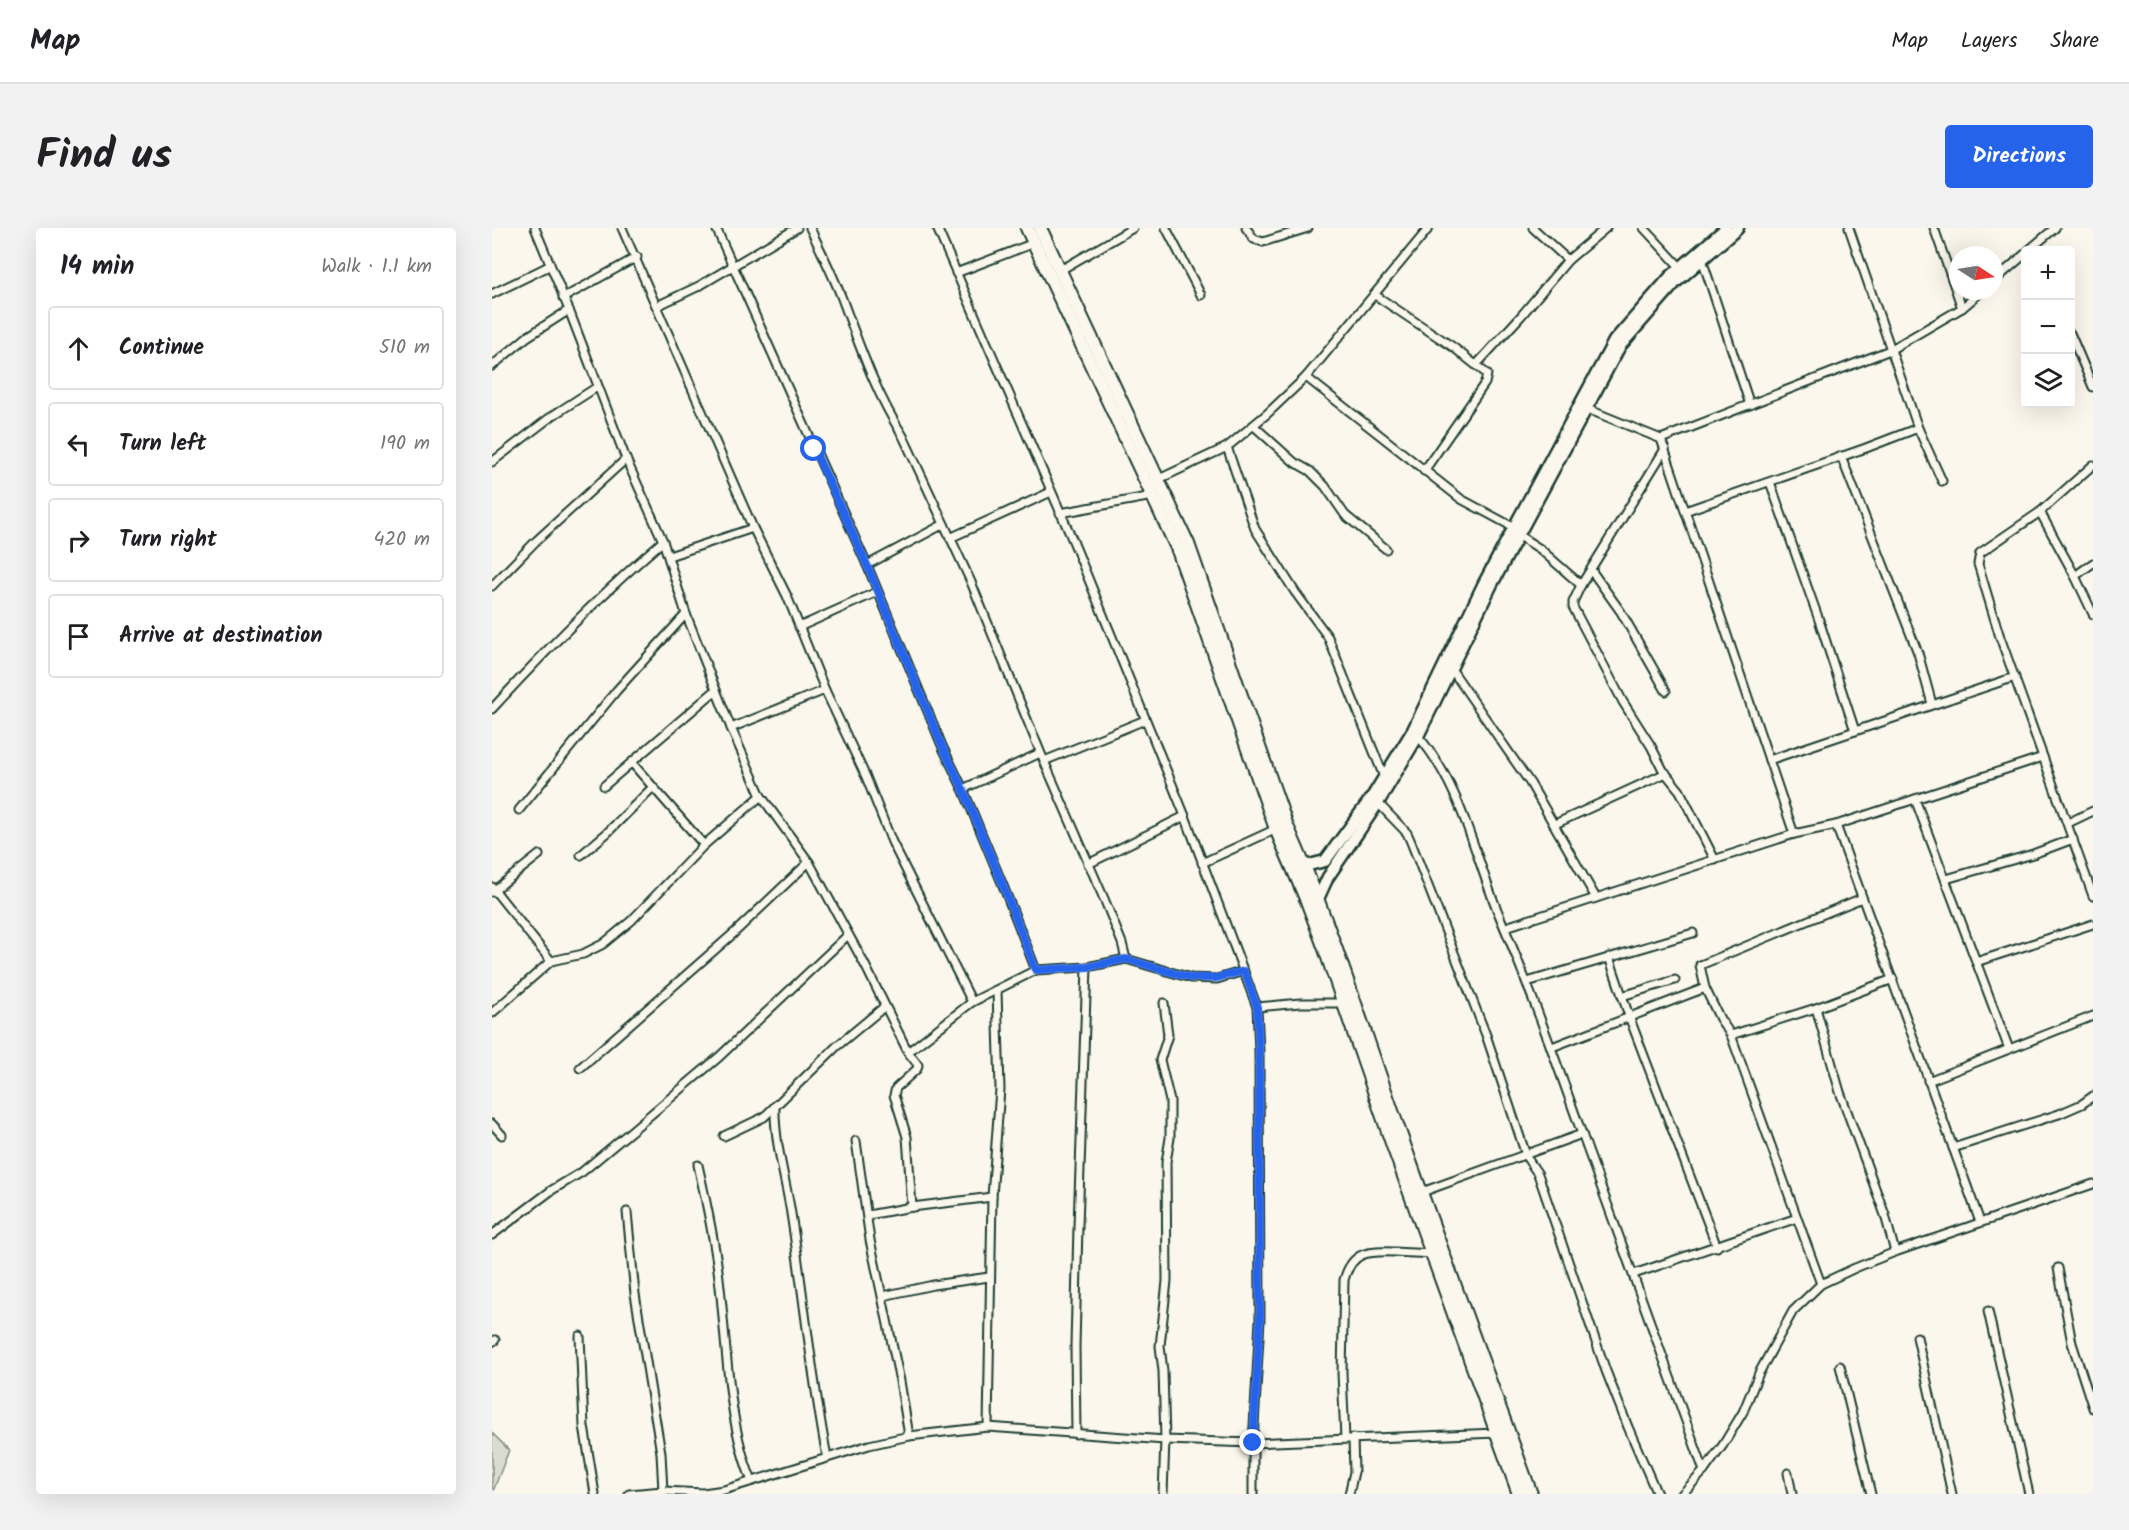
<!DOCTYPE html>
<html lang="en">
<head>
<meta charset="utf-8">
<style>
  :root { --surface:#fff; --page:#f2f2f2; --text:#202124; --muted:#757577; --line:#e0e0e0; --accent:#2563eb }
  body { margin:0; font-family:Kalam,sans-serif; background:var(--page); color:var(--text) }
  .controls { position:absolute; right:18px; top:18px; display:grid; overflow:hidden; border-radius:6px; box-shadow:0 6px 24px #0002 }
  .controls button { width:54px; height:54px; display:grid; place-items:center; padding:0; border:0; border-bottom:2px solid var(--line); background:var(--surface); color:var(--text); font:30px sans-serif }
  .compass { position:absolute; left:1457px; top:18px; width:54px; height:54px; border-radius:50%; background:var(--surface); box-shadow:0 6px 24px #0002; rotate:102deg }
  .stop { position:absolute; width:18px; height:18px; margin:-14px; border:4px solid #2563eb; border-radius:50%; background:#fff }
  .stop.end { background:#2563eb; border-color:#fff; box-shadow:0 2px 6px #0008 }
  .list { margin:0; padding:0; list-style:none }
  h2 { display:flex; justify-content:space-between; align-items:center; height:78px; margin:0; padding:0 24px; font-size:26px }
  h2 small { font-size:20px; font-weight:400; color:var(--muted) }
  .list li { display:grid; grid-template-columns:39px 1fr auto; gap:18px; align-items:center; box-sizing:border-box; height:84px; margin:0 12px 12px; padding:0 12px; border:2px solid var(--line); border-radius:6px }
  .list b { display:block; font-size:22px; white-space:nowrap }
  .list em { font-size:20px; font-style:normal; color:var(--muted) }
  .icon { flex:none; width:33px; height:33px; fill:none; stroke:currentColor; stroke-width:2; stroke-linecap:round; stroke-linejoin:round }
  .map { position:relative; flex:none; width:1601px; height:1266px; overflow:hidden; border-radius:6px }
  header { display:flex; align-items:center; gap:36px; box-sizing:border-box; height:84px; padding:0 30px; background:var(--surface); border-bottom:2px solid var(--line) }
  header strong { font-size:28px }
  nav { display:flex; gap:33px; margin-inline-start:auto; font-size:21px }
  .intro { display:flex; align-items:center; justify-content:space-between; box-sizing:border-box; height:144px; padding:0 36px }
  h1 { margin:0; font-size:42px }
  .button { padding:15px 27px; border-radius:6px; background:var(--accent); color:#fff; font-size:21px; font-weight:700 }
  main { display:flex; gap:36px; padding:0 36px }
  aside { flex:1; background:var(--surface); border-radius:6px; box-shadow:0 6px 24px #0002 }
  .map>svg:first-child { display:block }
  .green { fill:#dbdcd1; stroke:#7d8c82; stroke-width:1.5 }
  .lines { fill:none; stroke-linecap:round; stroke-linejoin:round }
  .street-casing { stroke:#1f3d34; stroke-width:11 }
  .secondary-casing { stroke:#1f3d34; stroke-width:15 }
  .highway-casing { stroke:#1f3d34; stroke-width:16 }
  .street { stroke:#fbf7ec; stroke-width:7 }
  .secondary { stroke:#fbf7ec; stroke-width:10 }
  .highway { stroke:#fbf7ec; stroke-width:12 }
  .route { stroke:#2563eb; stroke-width:8 }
</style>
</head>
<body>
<header>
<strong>Map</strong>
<nav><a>Map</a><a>Layers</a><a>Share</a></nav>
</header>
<div class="intro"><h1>Find us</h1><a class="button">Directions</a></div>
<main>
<aside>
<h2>14 min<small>Walk · 1.1 km</small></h2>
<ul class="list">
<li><svg class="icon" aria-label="ahead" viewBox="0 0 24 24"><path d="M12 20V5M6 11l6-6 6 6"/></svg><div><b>Continue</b></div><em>510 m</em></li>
<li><svg class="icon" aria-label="left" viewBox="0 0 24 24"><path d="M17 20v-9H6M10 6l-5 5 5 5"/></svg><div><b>Turn left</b></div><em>190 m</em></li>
<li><svg class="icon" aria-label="right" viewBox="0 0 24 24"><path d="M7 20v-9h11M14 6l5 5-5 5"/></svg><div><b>Turn right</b></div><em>420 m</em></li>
<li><svg class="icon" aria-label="arrive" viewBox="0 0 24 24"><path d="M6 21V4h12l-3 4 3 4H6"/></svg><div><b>Arrive at destination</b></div></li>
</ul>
</aside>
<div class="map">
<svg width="1601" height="1266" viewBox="0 0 1601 1266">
  <rect width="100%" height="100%" fill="#fbf7ec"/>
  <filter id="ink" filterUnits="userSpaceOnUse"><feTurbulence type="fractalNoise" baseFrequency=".0167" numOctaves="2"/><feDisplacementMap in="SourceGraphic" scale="12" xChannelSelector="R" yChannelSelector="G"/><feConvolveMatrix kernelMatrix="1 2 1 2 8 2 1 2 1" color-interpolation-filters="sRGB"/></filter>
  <g filter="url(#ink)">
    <!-- green -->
    <polygon class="green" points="0,1205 17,1222 0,1266"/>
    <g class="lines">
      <!-- street casing -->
      <g class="street-casing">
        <g id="street">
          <polyline points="43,0 77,82 134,231 171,313 194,386 239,500 269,568 317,634 373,737 416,824 426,837 425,841 404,860 402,867 415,909 420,979"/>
          <polyline points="130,0 261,300 295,368 333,462 374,549 400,614 480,774"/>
          <polyline points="224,0 375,337 451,520 471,561 510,655 544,742"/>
          <path d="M318,0C329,23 340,45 349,68C367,116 383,164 411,208L479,354L552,533L613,673L630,715L634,731"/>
          <polyline points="445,0 581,313 693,588 765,779 767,824 768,1092 761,1215 761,1266"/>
          <polyline points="674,0 709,67"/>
          <polyline points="754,0 762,11 771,14 816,0"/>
          <polyline points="1041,0 1076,32"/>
          <polyline points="1152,0 1189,40"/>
          <polyline points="1357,0 1426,200 1450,253"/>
          <polyline points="1442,0 1470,80"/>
          <polyline points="1537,22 1563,0"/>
          <polyline points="1210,31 1258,177"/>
          <polyline points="567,43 641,0"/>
          <polyline points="464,45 542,15"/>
          <polyline points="1502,53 1534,25"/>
          <polyline points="0,66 57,38"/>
          <polyline points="883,67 961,119 995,146 993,155 932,243"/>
          <polyline points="71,70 145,29"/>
          <polyline points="165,78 207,58 305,0"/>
          <polyline points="1578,105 1601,159"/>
          <polyline points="985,136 1029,88 1076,32 1114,0"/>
          <polyline points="0,138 35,109 77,82"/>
          <polyline points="814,149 969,271 1021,299"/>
          <polyline points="1093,180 1169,211 1302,606"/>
          <polyline points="762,198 802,234 818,243 833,258 853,287 894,321"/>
          <polyline points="1169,211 1398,122 1470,80 1490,63"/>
          <polyline points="735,219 763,301 803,364 836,409 892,549"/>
          <polyline points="1173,221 1089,357 1081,374 1081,379 1131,474 1159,518 1171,542 1188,563 1223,632"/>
          <polyline points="1349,228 1426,425 1440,476"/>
          <polyline points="0,234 60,188 105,159"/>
          <polyline points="1601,237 1548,284 1488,325 1486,336 1508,409 1601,668"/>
          <polyline points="665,252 735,219 776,185 814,149 937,0"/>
          <polyline points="1278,254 1327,392 1363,503"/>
          <polyline points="1193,283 1374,220 1426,200"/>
          <polyline points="1548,284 1583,348 1601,386"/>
          <polyline points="568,285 661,268"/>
          <polyline points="1026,307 1048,321 1089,357"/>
          <polyline points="458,310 559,264"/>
          <polyline points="177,328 261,300"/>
          <polyline points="375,337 452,296"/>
          <polyline points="1099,342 1129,384 1174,463"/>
          <polyline points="1583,348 1601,335"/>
          <polyline points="0,358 44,313 134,231"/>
          <polyline points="307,399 385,364"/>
          <polyline points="960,442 1038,555 1104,670"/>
          <path d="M0,481C54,422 110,365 171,313"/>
          <polyline points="239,500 333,462"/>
          <path d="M926,508C971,560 982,628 1008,689C1038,760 1064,833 1090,906C1130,1018 1172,1130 1212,1243"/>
          <polyline points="1277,532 1523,449"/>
          <polyline points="552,533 653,492"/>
          <polyline points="140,535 212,617"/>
          <polyline points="112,558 224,462"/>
          <polyline points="471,561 548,525"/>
          <polyline points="1423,571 1517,821"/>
          <polyline points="886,575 915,605 919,614 994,807 1035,930 1046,946 1114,1143 1136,1199 1165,1266"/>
          <polyline points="27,582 125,462 194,386"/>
          <polyline points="1576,595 1601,583"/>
          <polyline points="1063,596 1174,545"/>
          <polyline points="1344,597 1488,994"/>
          <polyline points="89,627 115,605 161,559"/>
          <polyline points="710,635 784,601"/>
          <polyline points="596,636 693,588"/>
          <polyline points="1454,651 1541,626 1581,611"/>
          <polyline points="0,659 59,733"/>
          <polyline points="0,664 47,627"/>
          <polyline points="1014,699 1302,606 1344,597 1551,529"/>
          <polyline points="1117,729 1138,791 1225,1019"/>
          <polyline points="1484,734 1601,696"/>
          <polyline points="1035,754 1201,705"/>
          <polyline points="1213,760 1208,737 1211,736 1370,670"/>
          <polyline points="1130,768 1183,752"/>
          <polyline points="765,779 808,775 851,775"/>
          <polyline points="1324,780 1348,864 1393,987 1403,1024"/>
          <polyline points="0,785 59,733 91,726 111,716 139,693 212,617 269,568"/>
          <polyline points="1239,807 1329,1056"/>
          <polyline points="1060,819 1213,760 1228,791 1239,807 1324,780 1401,751"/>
          <polyline points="416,824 480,774 544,742 595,739 634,731 699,750 725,751 752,743"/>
          <polyline points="88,840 242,705 317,634"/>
          <polyline points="1436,853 1601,788"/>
          <path d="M283,878C282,916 295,955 300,992C312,1071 320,1151 335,1229"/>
          <polyline points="0,896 10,907"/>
          <polyline points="232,908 272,889 345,818 392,779"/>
          <polyline points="364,913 378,1012 408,1153 417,1208"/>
          <polyline points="1461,920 1567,886 1590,876 1601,868"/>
          <path d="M206,937C215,977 224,1018 228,1059C235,1120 236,1197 260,1253"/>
          <polyline points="930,964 1090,906"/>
          <polyline points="135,984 143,1066 169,1225 171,1263"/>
          <polyline points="376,987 420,979 500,969"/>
          <polyline points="0,1007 60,962 90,944 138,904 227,829 356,707"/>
          <polyline points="1566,1040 1580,1115 1601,1180"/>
          <polyline points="1142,1046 1305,990"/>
          <polyline points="391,1068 441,1057 497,1049"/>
          <polyline points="1496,1083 1537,1266"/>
          <polyline points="88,1108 92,1198 103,1266"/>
          <polyline points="1425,1109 1460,1266"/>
          <polyline points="0,1114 3,1112"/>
          <polyline points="1348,1138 1379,1266"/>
          <polyline points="496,1199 500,969 508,861 505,763"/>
          <polyline points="584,1206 583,1118 586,998 595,739"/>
          <path d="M853,1211L850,1145L852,1052C860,1023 876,1023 903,1024C915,1025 928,1025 940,1026"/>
          <polyline points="1296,1245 1300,1266"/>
          <polyline points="137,1266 171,1263 211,1265 232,1262 377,1217 417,1208 496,1199 673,1212 761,1215 1005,1205"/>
          <polyline points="671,1266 673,1212 671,1143 668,1118 675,1053 674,934 678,910 678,873 668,832 676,807 672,775"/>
          <polyline points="857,1266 862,1244 861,1210"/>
          <polyline points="1190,1266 1212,1243 1231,1217 1251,1184 1267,1145 1301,1083 1329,1056 1363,1040 1403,1024 1601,956"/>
        </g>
      </g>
      <!-- secondary casing -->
      <g class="secondary-casing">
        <g id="secondary">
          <polyline points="813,638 833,633 880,569 921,502 992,355 1122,113 1178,49 1234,0"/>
          <polyline points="826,671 836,649 886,575 926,508 999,358 1128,118 1184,54 1246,0"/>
        </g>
      </g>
      <!-- highway casing -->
      <g class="highway-casing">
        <g id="highway">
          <polyline points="535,0 686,322 784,601 815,673 833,721 901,918 1027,1266"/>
          <path d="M548,0L696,316L794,596C840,698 872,806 910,911C952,1030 996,1148 1039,1266"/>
        </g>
      </g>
      <!-- street -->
      <use href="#street" class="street"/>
      <!-- secondary -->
      <use href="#secondary" class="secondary"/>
      <!-- highway -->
      <use href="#highway" class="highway"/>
    </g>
  </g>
  <g class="lines" filter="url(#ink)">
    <!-- route -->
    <polyline class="route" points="322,221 375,337 451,520 471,561 510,655 544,742 596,739 634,731 699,750 725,750 752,743 765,779 767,824 768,1092 761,1215"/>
  </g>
</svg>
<div class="controls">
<button>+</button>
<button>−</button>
<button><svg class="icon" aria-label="layers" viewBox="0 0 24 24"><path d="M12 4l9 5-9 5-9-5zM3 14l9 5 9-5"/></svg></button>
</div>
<svg class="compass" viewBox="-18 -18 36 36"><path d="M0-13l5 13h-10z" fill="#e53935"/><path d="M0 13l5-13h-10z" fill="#757577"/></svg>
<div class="stop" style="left:322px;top:221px"></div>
<div class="stop end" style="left:761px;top:1215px"></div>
</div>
</main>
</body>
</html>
